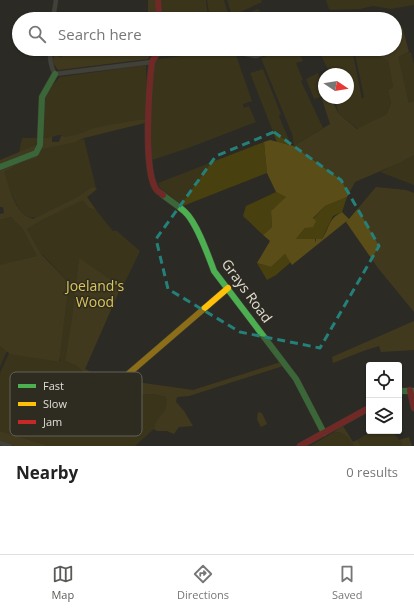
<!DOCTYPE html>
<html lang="en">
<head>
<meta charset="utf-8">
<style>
  :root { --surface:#fff; --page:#f2f2f2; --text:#222; --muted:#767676; --line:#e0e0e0; --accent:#5b5a57 }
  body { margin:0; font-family:"Open Sans",sans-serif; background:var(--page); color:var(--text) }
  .controls { position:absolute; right:12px; bottom:12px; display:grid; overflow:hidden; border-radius:4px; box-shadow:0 1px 3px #0004 }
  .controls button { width:36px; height:36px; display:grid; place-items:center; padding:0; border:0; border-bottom:1px solid var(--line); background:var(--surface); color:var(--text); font:20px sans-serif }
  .compass { position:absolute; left:318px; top:68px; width:36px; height:36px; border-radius:50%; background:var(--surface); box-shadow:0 1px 3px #0004; rotate:102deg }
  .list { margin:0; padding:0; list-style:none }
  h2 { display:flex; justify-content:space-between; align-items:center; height:52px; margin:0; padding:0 16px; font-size:17px }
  h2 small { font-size:13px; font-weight:400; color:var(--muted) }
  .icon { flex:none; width:22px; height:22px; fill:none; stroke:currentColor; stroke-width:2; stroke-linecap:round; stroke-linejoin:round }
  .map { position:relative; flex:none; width:414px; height:446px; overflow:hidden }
  .search { position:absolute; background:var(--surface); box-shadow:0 1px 3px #0004; left:12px; right:12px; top:12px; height:44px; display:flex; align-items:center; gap:10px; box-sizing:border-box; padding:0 14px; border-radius:22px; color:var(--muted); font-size:15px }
  .sheet { height:108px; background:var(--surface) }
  nav { display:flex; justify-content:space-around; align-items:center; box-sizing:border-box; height:56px; border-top:1px solid var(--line); background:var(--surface); font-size:11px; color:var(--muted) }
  nav a { display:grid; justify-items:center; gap:2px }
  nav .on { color:var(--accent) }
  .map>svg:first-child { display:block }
  .green { fill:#49400f }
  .forest { fill:#5a4d17 }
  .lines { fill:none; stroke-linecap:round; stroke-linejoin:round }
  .street-casing { stroke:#474641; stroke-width:5 }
  .fast-casing { stroke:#474641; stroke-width:7 }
  .slow-casing { stroke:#474641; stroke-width:7 }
  .jam-casing { stroke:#474641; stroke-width:7 }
  .street { stroke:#5e5d53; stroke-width:4 }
  .fast { stroke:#4caf50; stroke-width:6 }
  .slow { stroke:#ffc107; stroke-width:6 }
  .jam { stroke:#c62828; stroke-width:6 }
  .marked { fill:none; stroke:#248078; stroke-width:3; stroke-dasharray:8 5; stroke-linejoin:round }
  .labels { text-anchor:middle; stroke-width:3; stroke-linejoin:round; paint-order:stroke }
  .park-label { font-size:14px; fill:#ddc558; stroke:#2e2c21 }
  .street-label { font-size:14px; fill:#e0ded7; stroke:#2e2c21 }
  .key { fill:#2e2c21; stroke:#636158; stroke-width:1 }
  .key-label { font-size:11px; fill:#e0ded7 }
</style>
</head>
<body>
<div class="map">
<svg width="414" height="446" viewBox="0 0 414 446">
  <rect width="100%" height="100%" fill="#2b2a24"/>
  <!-- green -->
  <g class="green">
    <polygon points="161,0 206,0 208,19 162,19"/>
    <polygon points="207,0 224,0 229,17 225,19 210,19"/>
    <polygon points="227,0 261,0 262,2 232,16"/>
    <polygon points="326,0 414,0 414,5 391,9 373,6 360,9 331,10 329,9"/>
    <polygon points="258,9 267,19 233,19"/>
    <polygon points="370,15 371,19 348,19 347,16"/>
    <polygon points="285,49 297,49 303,61 296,63 303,80 301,81 323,128 294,146 292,134 261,58"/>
    <polygon points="318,49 352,49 362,99 364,97 354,49 376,49 377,53 388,60 393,87 388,90 391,103 387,114 358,129 338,113 335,98 348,98 348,74 330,74"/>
    <polygon points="411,52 414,64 414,101 409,103 397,57"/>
    <polygon points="197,54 236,55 252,101 243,104 244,108 249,106 256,122 191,147 152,160 150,114 154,63 158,59"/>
    <polygon points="146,65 147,93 145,119 95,129 76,136 68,137 59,135 52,137 44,138 43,108 45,93 60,77"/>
    <polygon points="263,69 281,114 279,116 291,145 277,142 250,73"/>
    <polygon points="318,73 324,86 324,96 314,99 306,79"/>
    <polygon points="22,138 38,138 36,145 19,153"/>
    <path d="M84,139L96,188L92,187L77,197L37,217C18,224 9,185 3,172L20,163L37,158V154L43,149Z"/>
    <polygon points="264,142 267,173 183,206 160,188 158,183"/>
    <polygon points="414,155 414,185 380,172"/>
    <polygon points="276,192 287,197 271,211 272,227 263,235 243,216 246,206"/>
    <polygon points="347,197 342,212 333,216 322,239 296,239 313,219 325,206"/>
    <path d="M84,199L89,208L96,210L113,231H117L140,251L126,280L121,287L79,259L72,317L65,361L77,366L88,376L97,378L139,395L154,394L166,397C169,416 157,414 154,429L135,446H49L0,431V373L9,353L58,362L61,360L59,359L69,283L43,255L41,254L27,229L42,220Z"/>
    <polygon points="11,217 22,228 37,256 0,266 0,220"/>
    <polygon points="285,254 291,262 276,275 267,280 257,263 271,267"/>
    <polygon points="0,346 7,351 0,367"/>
    <polygon points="372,431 393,431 399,440 402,442 403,446 361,446 357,440"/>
    <path d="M334,432C345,431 349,438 354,446H310Z"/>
  </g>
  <!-- forest -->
  <g class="forest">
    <rect x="148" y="0" width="7" height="19"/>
    <path d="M402,26L409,52L398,57L409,103L414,101V155L399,163L355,182L347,197L325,206L313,218L316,221L313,227L305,228L296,239H315L316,243V239H322C331,226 327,220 342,212L349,219L376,187L406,190L414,193V312L378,268L346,222L348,220L292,265L285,254L271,267L257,263L270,241L263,235L272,227L271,211L286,197L276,192L267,173L264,142L270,140L294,146L330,124L322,99L324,97L331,98L338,113L357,129L387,114L391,103L388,90L393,87L388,60C382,58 377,57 376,49H395V27Z"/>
    <polygon points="127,49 142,49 148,51 149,49 153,49 148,59 58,70 53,63 54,53 60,57 73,53 80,52 100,56"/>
    <polygon points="232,49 270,49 256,54"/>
    <path d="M145,119V123L84,138L75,142L43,149L37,154V158L20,163L4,172C10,188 14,214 33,219L77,197L92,187L96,188L97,189L87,197L96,210L89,208L83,200L42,220L27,229L41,254L69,283L59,362L10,354L0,346V265L37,256L22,228L11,217L0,220V214L4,213L3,207H0V169L22,158L41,146L44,138L52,137V142H59L61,136C74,138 83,132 95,128C111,124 128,122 145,119Z"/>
    <polygon points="36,145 35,152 0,166 0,160"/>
    <path d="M79,258L121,287L85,369L101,377L193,390L281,362L283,366L189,396L177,397L176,402L184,411L193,426L179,427L174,434L167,431H157L154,429C156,414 169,416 166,397L154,394L139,395L97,378L88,376L77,366L65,361L72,317Z"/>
    <polygon points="414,321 414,350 381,352 379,346 363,351 333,363 332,357"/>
    <polygon points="258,412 262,413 267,424 261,427 257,419"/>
    <path d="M343,426L353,442L357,440L361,446H354C349,438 345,431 334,432Z"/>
    <polygon points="0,431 49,446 15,446 0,441"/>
    <polygon points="409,437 412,446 402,446 402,442 399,440"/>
  </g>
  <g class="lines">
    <!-- street casing -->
    <g class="street-casing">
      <g id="street">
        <polyline points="53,19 56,0"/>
        <polyline points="329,19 332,15"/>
        <path d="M50,49C50,58 50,66 55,74L152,62"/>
        <polyline points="156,55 163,53 230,51 256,56 276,49"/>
        <polyline points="0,443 10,446"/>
      </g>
    </g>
    <!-- fast casing -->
    <g class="fast-casing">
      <g id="fast">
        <polyline points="0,167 36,153 40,145 42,97 55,74"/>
        <path d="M163,195C170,201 179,206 185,212C197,223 208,255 214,271L296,379L324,433"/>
        <polyline points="399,391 413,391"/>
      </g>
    </g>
    <!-- slow casing -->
    <g class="slow-casing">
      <polyline id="slow" points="120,381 228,288"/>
    </g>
    <!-- jam casing -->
    <g class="jam-casing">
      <g id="jam">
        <polyline points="158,0 159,19"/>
        <path d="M157,49L156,55L152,62C149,87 143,170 156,189C157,191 161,193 163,195"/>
        <polyline points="410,390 414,408"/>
        <polyline points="300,446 369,408"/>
      </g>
    </g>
    <!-- street -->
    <use href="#street" class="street"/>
    <!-- fast -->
    <use href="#fast" class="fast"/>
    <!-- slow -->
    <use href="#slow" class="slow"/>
    <!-- jam -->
    <use href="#jam" class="jam"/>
  </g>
  <!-- marked area -->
  <path d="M0 0H414V446H0ZM274,132L341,180L379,246L320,348L240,332L168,289L156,239L216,156Z" fill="#2b2a24" fill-opacity=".55" fill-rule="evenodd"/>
  <path class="marked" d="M274,132L341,180L379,246L320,348L240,332L168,289L156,239L216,156Z"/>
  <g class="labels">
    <!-- park labels -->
    <g class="park-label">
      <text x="95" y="291">Joeland's<tspan x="95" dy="16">Wood</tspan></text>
    </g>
    <!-- street labels -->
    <g class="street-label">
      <text transform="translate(247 291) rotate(54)" y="5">Grays Road</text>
    </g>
  </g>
  <!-- legend -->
  <rect x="10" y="372" width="132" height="64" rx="6" class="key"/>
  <rect x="18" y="384" width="18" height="4" fill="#4caf50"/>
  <rect x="18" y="402" width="18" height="4" fill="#ffc107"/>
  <rect x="18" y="420" width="18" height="4" fill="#c62828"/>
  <g class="key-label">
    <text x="43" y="390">Fast</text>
    <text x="43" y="408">Slow</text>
    <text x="43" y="426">Jam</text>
  </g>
</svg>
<div class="controls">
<button><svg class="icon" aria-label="locate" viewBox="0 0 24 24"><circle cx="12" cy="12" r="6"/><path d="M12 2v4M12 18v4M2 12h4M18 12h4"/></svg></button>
<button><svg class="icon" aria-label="layers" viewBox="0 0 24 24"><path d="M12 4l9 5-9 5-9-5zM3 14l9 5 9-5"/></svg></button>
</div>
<svg class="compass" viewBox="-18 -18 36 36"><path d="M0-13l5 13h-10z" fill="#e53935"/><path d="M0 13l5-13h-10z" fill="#767676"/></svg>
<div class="search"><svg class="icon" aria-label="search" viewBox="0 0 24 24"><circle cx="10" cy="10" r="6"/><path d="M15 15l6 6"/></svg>Search here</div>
</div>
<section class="sheet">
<h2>Nearby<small>0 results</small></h2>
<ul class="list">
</ul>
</section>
<nav>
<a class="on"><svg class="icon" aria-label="map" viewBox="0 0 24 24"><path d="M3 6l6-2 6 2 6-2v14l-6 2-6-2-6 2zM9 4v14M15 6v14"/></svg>Map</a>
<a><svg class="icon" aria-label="directions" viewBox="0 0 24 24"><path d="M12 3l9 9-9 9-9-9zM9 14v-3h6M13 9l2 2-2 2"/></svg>Directions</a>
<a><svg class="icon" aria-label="saved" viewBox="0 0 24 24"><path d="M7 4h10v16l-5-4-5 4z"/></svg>Saved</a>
</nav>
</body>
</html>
